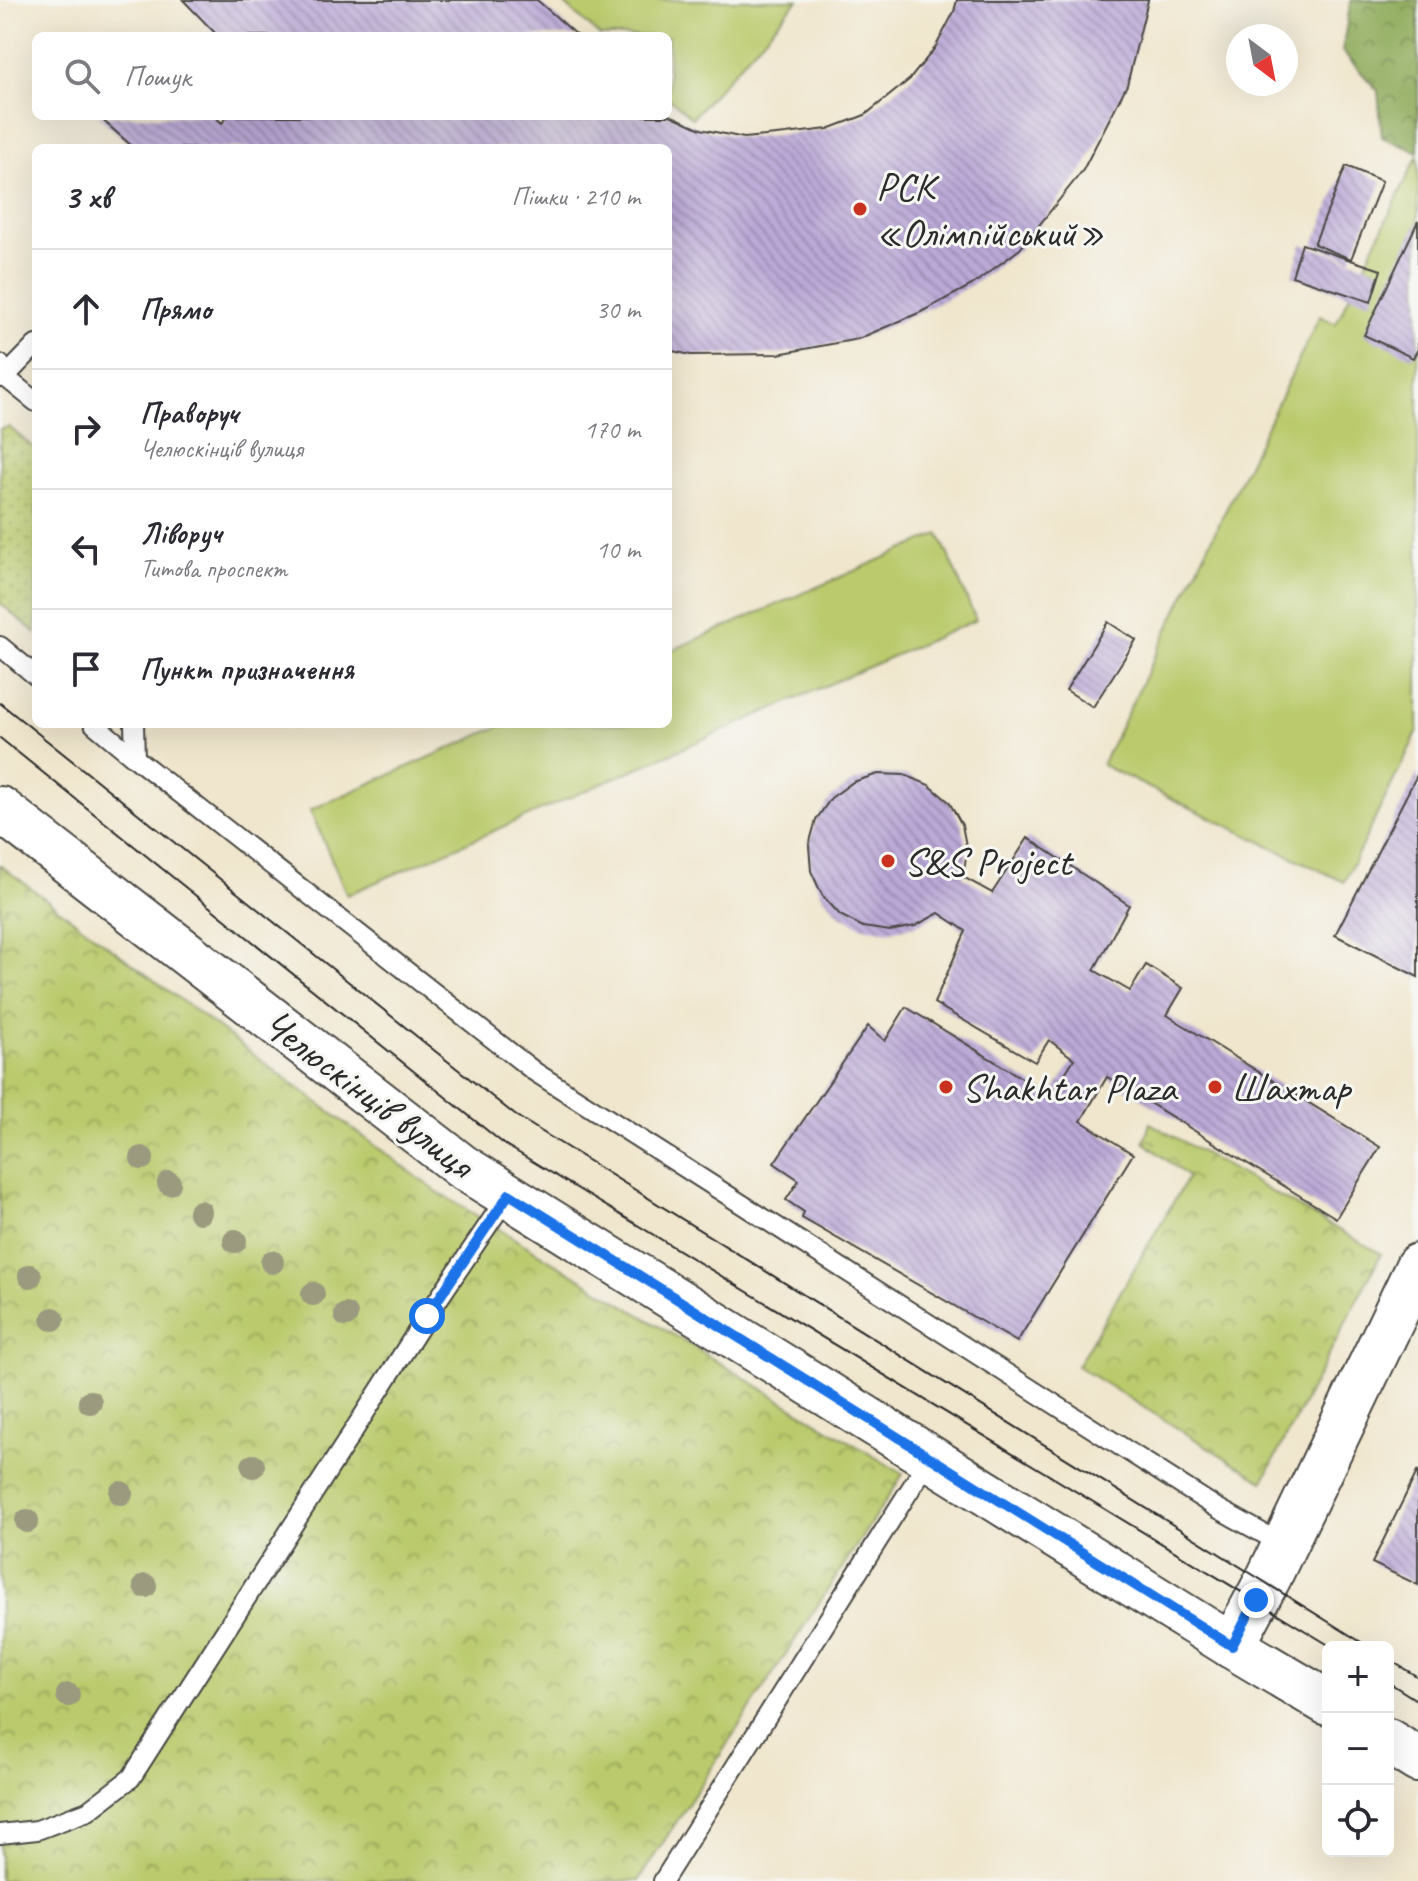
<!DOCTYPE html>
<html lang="uk">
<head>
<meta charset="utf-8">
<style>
  :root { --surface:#fff; --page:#f7f7f7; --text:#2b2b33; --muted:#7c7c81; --line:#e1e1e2 }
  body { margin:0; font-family:Caveat,sans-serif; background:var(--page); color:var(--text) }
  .controls { position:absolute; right:24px; bottom:24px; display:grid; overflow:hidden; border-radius:12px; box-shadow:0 8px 32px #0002 }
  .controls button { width:72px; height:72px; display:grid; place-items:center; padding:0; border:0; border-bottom:2px solid var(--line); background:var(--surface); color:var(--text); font:40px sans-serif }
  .compass { position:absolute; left:1226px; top:24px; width:72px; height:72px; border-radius:50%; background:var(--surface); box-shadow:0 8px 32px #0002; rotate:148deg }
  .stop { position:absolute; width:24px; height:24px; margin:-18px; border:6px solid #1a73e8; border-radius:50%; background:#fff }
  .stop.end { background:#1a73e8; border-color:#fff; box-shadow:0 2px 8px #0008 }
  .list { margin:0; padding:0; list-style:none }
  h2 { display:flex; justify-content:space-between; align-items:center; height:104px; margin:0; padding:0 32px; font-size:34px }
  h2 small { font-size:26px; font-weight:400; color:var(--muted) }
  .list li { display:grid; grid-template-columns:52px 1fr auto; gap:24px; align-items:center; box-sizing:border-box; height:120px; padding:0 32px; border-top:2px solid var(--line) }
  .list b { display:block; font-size:30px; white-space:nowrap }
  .list p { margin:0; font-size:26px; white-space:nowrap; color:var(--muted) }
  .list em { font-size:26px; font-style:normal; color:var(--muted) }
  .icon { flex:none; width:44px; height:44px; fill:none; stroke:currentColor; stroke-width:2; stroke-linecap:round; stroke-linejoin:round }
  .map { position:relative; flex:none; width:1418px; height:1881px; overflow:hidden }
  .search { position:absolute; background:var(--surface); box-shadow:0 8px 32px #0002; left:32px; top:32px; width:640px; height:88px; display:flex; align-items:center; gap:20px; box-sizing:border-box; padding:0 28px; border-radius:12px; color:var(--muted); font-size:30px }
  .panel { position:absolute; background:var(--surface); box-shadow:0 8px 32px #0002; left:32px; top:144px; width:640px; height:584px; border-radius:12px }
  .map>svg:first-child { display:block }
  .grass { fill:url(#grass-dots); stroke:#727a4c; stroke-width:2 }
  .forest { fill:url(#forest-crowns); stroke:#5f6c46; stroke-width:2 }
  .park { fill:url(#park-crowns); stroke:#727a4c; stroke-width:2 }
  .garden { fill:#baca6c; stroke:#727a4c; stroke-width:2 }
  .building { fill:url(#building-back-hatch) }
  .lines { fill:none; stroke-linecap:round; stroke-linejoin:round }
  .lane-casing { stroke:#494743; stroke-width:22 }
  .secondary-casing { stroke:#494743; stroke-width:48 }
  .lane { stroke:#fff; stroke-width:18 }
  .secondary { stroke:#fff; stroke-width:44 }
  .tram { stroke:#2b2b2b; stroke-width:2 }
  .tree { fill:#9b9a7e }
  .route { stroke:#1a73e8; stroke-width:10 }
  .poi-dot { fill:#c8321e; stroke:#f6f6f2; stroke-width:3 }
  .labels { text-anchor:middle; stroke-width:6; stroke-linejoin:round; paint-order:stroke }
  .poi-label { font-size:40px; fill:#2b2b2b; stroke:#f6f6f2; text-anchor:start }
  .street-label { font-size:40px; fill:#2b2b2b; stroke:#f6f6f2 }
</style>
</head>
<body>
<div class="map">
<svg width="1418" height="1881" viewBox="0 0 1418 1881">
  <defs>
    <pattern id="grass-dots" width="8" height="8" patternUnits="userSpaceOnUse" patternTransform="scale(2)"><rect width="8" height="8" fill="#baca6c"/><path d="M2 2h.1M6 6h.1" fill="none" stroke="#97a459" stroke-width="1.8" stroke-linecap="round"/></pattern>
    <pattern id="forest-crowns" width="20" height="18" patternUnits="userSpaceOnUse" patternTransform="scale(2)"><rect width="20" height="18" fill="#93ae60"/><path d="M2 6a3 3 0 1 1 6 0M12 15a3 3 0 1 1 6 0" fill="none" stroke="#788e4f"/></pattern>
    <pattern id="park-crowns" width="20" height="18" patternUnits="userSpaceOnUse" patternTransform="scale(2)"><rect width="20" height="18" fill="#baca6c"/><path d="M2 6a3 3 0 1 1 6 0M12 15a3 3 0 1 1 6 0" fill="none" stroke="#97a459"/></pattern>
    <pattern id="building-back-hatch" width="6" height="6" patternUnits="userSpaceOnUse" patternTransform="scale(2)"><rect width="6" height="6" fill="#bba9d7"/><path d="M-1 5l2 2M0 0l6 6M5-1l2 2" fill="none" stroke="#988aaf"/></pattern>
  </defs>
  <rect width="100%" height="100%" fill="#f6f6f2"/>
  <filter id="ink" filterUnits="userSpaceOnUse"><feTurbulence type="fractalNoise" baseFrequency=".0125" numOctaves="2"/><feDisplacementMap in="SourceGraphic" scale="16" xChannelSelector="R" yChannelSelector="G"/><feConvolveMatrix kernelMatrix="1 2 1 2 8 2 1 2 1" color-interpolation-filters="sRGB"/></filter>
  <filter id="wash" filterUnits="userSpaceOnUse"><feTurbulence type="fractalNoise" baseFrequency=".006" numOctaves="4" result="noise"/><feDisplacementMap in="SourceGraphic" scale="32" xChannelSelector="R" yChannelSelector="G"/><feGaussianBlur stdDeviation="1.8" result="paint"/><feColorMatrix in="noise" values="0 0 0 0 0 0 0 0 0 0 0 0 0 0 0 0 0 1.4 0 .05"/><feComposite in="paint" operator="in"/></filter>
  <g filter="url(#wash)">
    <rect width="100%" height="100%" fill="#f0e6cd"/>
    <!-- grass -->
    <polygon class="grass" points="9,427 36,450 36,633 0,603 0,429"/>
    <!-- forest -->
    <polygon class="forest" points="1351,0 1418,0 1418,152 1382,137 1378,91 1342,51"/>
    <!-- park -->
    <g class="park">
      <polygon points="0,865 436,1191 903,1474 638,1881 0,1881"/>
      <polygon points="1150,1123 1381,1254 1263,1481 1077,1366 1188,1177 1144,1142"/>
    </g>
    <!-- garden -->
    <g class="garden">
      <polygon points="560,0 798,0 692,118 668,97 668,36 600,36"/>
      <polygon points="1418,155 1418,731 1344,882 1102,765 1320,316 1336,324"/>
      <polygon points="939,534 976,620 347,895 310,810 505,724 668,724 668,652"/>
    </g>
    <g id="blocks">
      <!-- building -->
      <g class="building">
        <polygon points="183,0 537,0 578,36 218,36"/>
        <polygon points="957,0 1148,0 1127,85 1083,170 1020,249 972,285 921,312 858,339 778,354 691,355 668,350 668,148 134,148 98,116 214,116 222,123 228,116 668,116 668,114 701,129 744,138 786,134 828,129 865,115 910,79 935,48 954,12"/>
        <polygon points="1346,166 1382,181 1351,259 1314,244"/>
        <polygon points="1418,221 1418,349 1413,358 1364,335"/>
        <polygon points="1302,244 1381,270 1371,302 1292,276"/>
        <polygon points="1108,622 1136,640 1093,707 1066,690"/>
        <polygon points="1418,773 1418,977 1335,935"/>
        <polygon points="878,774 905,775 929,785 949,802 962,825 967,851 963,877 992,893 1028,838 1129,905 1094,970 1130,991 1146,965 1183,988 1167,1015 1380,1147 1336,1218 1107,1077 1081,1121 1133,1154 1017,1342 802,1218 804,1212 786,1200 799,1180 774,1163 868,1026 885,1041 906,1007 1051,1096 1074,1059 1049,1040 1035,1062 934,1003 966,931 939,913 915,926 890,931 863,927 840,915 822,895 811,871 809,845 816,820 831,798 853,782"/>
        <polygon points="1418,1470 1418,1585 1372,1563"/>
      </g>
    </g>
  </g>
  <g filter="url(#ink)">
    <use href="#blocks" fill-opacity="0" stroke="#494743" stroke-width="2"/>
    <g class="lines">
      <!-- lane casing -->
      <g class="lane-casing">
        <g id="lane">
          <polyline points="0,364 5,377 36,345"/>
          <polyline points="0,378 5,377 36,402"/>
          <polyline points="0,646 36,676"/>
          <polyline points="94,724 135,758 535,1072 1217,1508 1284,1545"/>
          <polyline points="134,724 135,758"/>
          <polyline points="0,1834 37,1830 88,1811 131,1778 427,1316 509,1194"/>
          <polyline points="663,1881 930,1458"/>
        </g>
      </g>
      <!-- secondary casing -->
      <g class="secondary-casing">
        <g id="secondary">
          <polyline points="0,809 461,1166 1232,1646 1328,1703"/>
          <polyline points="1232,1646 1269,1577 1418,1266"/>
          <polyline points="1388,1741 1418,1760"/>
        </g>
      </g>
      <!-- lane -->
      <use href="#lane" class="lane"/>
      <!-- secondary -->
      <use href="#secondary" class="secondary"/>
      <!-- tram -->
      <g class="tram">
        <polyline points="0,703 515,1115 1369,1647"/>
        <polyline points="0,738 504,1144 1332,1647"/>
        <polyline points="1388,1659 1418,1677"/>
        <polyline points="1388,1682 1418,1701"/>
      </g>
    </g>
    <!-- trees -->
    <g class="tree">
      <circle cx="142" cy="1158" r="12"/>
      <circle cx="169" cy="1183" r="12"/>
      <circle cx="200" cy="1212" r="12"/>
      <circle cx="235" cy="1241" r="12"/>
      <circle cx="272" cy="1262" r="12"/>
      <circle cx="30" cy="1276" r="12"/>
      <circle cx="313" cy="1294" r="12"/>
      <circle cx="346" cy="1315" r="12"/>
      <circle cx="53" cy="1319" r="12"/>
      <circle cx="90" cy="1402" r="12"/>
      <circle cx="253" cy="1466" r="12"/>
      <circle cx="121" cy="1493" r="12"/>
      <circle cx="27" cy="1521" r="12"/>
      <circle cx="145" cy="1586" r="12"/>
      <circle cx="68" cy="1695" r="12"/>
    </g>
  </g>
  <g class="lines" filter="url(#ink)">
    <!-- route -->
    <polyline class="route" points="427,1316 509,1194 1232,1646 1256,1600"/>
  </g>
  <!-- markers -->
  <g class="poi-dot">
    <circle cx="860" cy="209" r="8"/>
    <circle cx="888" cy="861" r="8"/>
    <circle cx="946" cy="1087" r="8"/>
    <circle cx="1215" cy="1087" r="8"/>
  </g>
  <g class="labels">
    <!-- poi labels -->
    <g class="poi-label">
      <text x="876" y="200">РСК<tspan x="876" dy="46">«Олімпійський»</tspan></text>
      <text x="904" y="875">S&amp;S Project</text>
      <text x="962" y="1101">Shakhtar Plaza</text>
      <text x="1231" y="1101">Шахтар</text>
    </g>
    <!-- street labels -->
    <g class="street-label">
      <text transform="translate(369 1093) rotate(37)" y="14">Челюскінців вулиця</text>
    </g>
  </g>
</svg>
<div class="controls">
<button>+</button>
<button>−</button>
<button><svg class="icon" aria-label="locate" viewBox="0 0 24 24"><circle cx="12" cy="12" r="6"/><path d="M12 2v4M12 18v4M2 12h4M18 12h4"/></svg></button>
</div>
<svg class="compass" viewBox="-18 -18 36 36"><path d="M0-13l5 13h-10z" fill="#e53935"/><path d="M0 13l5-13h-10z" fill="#7c7c81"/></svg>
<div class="stop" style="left:427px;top:1316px"></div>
<div class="stop end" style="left:1256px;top:1600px"></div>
<div class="search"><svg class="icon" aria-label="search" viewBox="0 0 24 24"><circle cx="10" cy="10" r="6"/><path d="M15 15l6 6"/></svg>Пошук</div>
<section class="panel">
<h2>3 хв<small>Пішки · 210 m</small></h2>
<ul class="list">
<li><svg class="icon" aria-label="ahead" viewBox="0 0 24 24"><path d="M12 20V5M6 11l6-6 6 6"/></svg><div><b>Прямо</b></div><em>30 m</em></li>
<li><svg class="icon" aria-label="right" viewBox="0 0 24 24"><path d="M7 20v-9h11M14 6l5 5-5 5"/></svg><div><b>Праворуч</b><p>Челюскінців вулиця</p></div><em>170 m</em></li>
<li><svg class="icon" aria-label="left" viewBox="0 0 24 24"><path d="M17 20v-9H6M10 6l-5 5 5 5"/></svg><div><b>Ліворуч</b><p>Титова проспект</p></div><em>10 m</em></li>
<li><svg class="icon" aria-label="arrive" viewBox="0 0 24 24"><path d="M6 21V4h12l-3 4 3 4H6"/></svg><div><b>Пункт призначення</b></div></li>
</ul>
</section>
</div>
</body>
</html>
